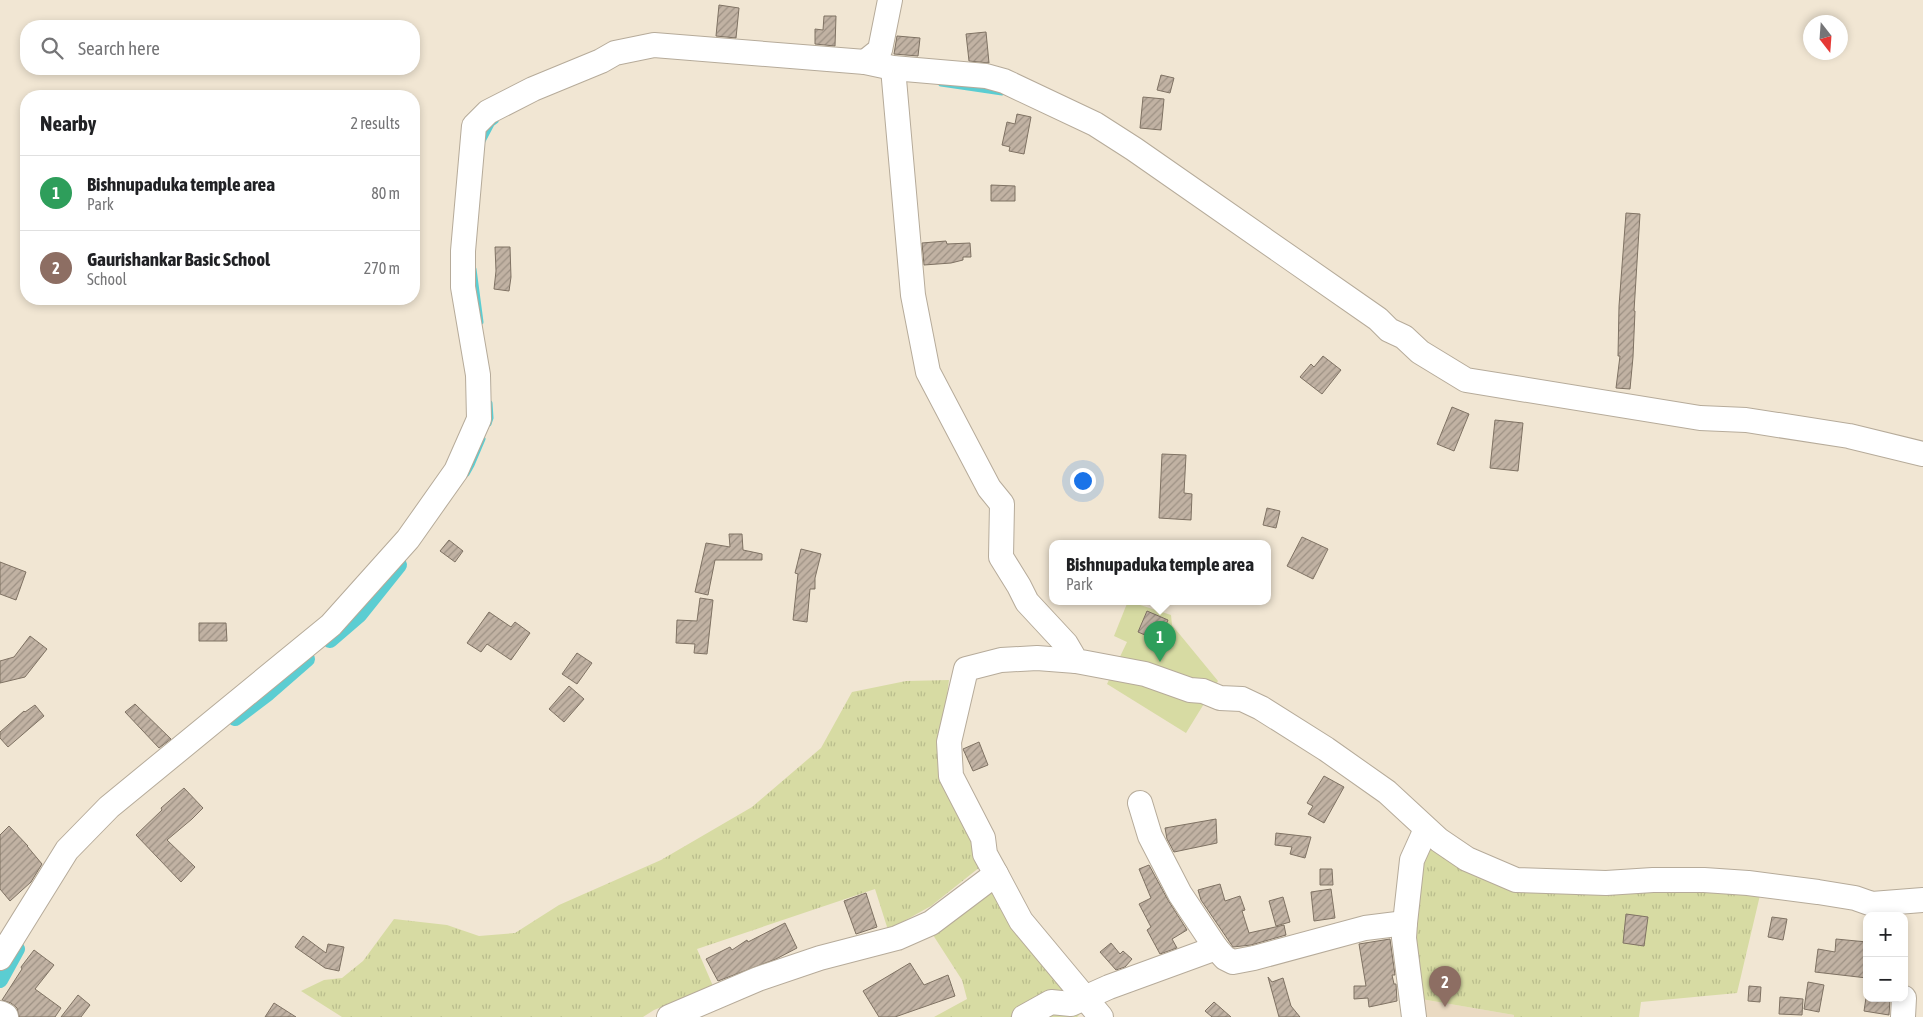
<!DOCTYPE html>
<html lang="en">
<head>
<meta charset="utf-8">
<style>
  :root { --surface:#fff; --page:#f2f2f2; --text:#202124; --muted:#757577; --line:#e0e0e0; --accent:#b45309 }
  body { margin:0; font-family:"Asap Condensed",sans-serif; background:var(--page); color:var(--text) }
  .controls { position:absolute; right:15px; bottom:15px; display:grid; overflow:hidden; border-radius:10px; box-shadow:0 2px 8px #0003 }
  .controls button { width:45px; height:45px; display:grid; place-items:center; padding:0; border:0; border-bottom:1px solid var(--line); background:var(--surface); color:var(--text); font:25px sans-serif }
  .compass { position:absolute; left:1803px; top:15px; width:45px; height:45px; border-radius:50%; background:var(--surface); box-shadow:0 2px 8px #0003; rotate:163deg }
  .you { position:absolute; left:1082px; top:480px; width:18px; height:18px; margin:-12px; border:4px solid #fff; border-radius:50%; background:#1a73e8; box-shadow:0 0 0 8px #1a73e833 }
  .badge { display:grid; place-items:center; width:32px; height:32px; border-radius:50%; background:var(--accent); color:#fff; font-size:16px; font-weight:700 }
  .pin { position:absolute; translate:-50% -41px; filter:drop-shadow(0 1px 2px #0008) }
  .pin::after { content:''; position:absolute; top:26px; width:18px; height:15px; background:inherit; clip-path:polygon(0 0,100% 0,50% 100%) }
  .popup { position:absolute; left:1049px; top:540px; width:222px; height:65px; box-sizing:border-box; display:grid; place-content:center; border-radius:10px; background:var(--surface); filter:drop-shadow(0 1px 4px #0005); font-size:16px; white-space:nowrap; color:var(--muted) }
  .popup b { font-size:19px; color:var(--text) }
  .popup::after { content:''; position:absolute; left:50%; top:100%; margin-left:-10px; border:10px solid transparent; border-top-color:var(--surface) }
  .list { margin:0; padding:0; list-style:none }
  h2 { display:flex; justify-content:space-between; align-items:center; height:65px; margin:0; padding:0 20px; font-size:21px }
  h2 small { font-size:16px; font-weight:400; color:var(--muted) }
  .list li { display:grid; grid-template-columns:32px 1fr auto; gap:15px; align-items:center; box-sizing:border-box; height:75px; padding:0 20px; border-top:1px solid var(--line) }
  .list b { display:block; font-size:19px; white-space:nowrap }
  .list p { margin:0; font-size:16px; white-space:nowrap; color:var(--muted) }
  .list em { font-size:16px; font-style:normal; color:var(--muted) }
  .icon { flex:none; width:28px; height:28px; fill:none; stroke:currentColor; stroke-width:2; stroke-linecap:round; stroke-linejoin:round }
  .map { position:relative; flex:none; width:1923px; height:1017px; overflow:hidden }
  .search { position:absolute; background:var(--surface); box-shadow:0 2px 8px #0003; left:20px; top:20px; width:400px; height:55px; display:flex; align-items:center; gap:12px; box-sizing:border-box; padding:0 18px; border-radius:20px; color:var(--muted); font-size:19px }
  .panel { position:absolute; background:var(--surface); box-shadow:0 2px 8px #0003; left:20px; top:90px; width:400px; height:215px; border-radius:20px }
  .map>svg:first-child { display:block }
  .built { fill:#eadac2 }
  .grass { fill:url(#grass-tufts) }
  .park { fill:#d7dba3 }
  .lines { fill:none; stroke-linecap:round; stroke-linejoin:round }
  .stream { stroke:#5bcdd2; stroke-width:5 }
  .canal { stroke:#5bcdd2; stroke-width:16 }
  .building { fill:url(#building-hatch); stroke:#7f7263 }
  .minor-casing { stroke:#b6ab9a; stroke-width:26 }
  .highway-casing { stroke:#b6ab9a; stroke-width:30 }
  .minor { stroke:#fff; stroke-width:24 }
  .highway { stroke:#fff; stroke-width:28 }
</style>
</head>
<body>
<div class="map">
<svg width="1923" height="1017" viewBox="0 0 1923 1017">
  <defs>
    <pattern id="grass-tufts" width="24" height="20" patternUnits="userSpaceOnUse" patternTransform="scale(1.25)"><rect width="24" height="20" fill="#d7dba3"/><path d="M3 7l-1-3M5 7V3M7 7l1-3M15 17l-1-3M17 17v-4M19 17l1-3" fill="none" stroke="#b9bc8c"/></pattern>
    <pattern id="building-hatch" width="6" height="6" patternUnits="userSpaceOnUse" patternTransform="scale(1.25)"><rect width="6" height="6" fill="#c1b2a3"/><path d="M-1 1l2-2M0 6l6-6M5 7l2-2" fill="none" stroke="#9d9184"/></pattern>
  </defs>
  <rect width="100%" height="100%" fill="#f1e6d3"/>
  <!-- built -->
  <polygon class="built" points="1421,999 1514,1015 1514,1017 1422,1017"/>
  <!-- grass -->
  <g class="grass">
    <polygon points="949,680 940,749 980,867 931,906 888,930 875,889 697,949 713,986 654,1010 643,1017 342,1017 301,991 324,980 342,978 363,961 394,919 447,925 479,936 515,933 559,905 661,860 752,807 821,748 852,692 906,681"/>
    <polygon points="1431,846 1483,877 1761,891 1737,993 1641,1002 1639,1017 1514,1017 1514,1015 1421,999 1413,929 1421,860"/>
    <polygon points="990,891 1027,925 1091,1003 1077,1017 934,1017 967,999 962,980 933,935"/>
  </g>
  <!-- park -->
  <polygon class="park" points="1128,601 1171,615 1172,625 1218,681 1186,733 1107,684 1127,642 1114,636"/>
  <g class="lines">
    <!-- stream -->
    <g class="stream">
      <polyline points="941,84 1002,93"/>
      <polyline points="482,143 492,124 496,121"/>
      <polyline points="474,269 481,322"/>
      <polyline points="489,424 491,418 490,403"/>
      <polyline points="467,474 472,465 483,439"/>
    </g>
    <!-- canal -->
    <g class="canal">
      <polyline points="330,640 359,615 399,565"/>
      <polyline points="235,718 268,693 307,659"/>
      <polyline points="0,980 17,949"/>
    </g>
  </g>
  <!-- building -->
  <g class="building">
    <polygon points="719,5 739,8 736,38 716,36"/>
    <polygon points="824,16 836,16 835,46 815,44 815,29 823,30"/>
    <polygon points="986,32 989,63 969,61 966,34"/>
    <polygon points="897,36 920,38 918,56 894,54"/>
    <polygon points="1161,75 1174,78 1170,93 1157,90"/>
    <polygon points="1143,97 1164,99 1161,130 1140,128"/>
    <polygon points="1017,114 1031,117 1024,154 1009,151 1010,147 1002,145 1007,122 1015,124"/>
    <polygon points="991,185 1015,186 1015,201 991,201"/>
    <polygon points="1626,213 1640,214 1634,311 1635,311 1633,357 1630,389 1616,388 1620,356 1618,356 1619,306"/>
    <polygon points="946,241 947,244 970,243 971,257 963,257 963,260 951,263 924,265 922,243"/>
    <polygon points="495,247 510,247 511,277 509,291 494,289 496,271"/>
    <polygon points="1323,356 1341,370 1322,394 1300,377 1311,364 1314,367"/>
    <polygon points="1452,407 1469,414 1454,451 1437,444"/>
    <polygon points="1495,420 1523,423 1518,471 1490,468"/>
    <polygon points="1162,454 1186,455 1184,493 1192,494 1191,520 1159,518"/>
    <polygon points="1267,508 1280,511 1276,528 1263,525"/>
    <polygon points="729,534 742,534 743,550 762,554 762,560 715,560 708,595 695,592 706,543 730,547"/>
    <polygon points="1302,537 1328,549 1313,579 1287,566"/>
    <polygon points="449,540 463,551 455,562 440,551"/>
    <polygon points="801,549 821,554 815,578 815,589 810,589 807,622 793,620 798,574 795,573"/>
    <polygon points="0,562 26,572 16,600 0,594"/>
    <polygon points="700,598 713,600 707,654 694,653 695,644 676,643 677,620 697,621"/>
    <polygon points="1147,611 1168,620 1159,641 1138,632"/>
    <polygon points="489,612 511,627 515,622 530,633 511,660 487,644 481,652 467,643"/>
    <polygon points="199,623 226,623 227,641 199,641"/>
    <polygon points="30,636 47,649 25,677 0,683 0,661 14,657"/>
    <polygon points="577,653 592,663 577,684 562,674"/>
    <polygon points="569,686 584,699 564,722 549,709"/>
    <polygon points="135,704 171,739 159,748 125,712"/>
    <polygon points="35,705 44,716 8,747 0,738 0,732 24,711 25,712"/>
    <polygon points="979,742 988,765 973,771 963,749"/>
    <polygon points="1324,776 1344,787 1324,823 1308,814 1313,806 1307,803"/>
    <polygon points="184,788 203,808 192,819 167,840 195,867 181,882 136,835 162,810 161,808"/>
    <polygon points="1216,819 1217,843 1174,852 1167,839 1165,828"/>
    <polygon points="9,826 28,846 27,846 42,864 31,882 10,901 0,889 0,835"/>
    <polygon points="1276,833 1311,837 1305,858 1290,854 1292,847 1275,845"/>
    <polygon points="1149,865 1168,900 1187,930 1172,939 1177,948 1160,954 1147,930 1151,927 1139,904 1151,898 1139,869"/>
    <polygon points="1320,869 1332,869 1333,885 1320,885"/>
    <polygon points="1220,884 1225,901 1240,896 1245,910 1242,911 1249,933 1284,925 1286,935 1251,945 1233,947 1201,900 1198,890"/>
    <polygon points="1331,889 1335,918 1314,921 1311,892"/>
    <polygon points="866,893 877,927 856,934 844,901"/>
    <polygon points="1283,897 1290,922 1276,926 1269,901"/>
    <polygon points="1626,914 1648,917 1644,946 1623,943"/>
    <polygon points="1772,917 1787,919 1783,940 1768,937"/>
    <polygon points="785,923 797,948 776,959 718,981 706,959 730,947 732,950 747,940 748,942"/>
    <polygon points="303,936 326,953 328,944 344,947 339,971 325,968 295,947"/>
    <polygon points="1390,939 1395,975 1392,975 1394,984 1396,984 1397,1001 1369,1007 1368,998 1354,999 1354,986 1366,986 1359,944"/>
    <polygon points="1836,939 1867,942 1867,978 1815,972 1818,949 1835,952"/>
    <polygon points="1111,943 1120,954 1123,951 1132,959 1125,967 1116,970 1100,952"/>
    <polygon points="34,950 54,965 35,989 61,1008 55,1017 19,1017 17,1008 11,1003 2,1000 22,969 21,967"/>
    <polygon points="910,963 924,985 948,975 955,996 895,1017 879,1017 863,991"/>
    <polygon points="1268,977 1272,982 1283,978 1291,1006 1300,1017 1279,1017"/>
    <polygon points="1808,982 1824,985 1819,1012 1804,1009"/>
    <polygon points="1749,986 1761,987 1760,1002 1748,1001"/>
    <polygon points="78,995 90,1005 81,1017 61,1017"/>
    <polygon points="1780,997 1803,999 1802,1015 1779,1014"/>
    <polygon points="1866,998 1890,999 1889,1015 1864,1011"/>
    <polygon points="1214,1002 1231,1017 1212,1017 1205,1011"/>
    <polygon points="274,1003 296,1017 265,1017"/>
  </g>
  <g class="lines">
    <!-- minor casing -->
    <g class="minor-casing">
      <g id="minor">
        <polyline points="865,62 880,50 890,0"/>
        <polyline points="893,68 913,295 928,372 989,488 1002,504 1001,557 1019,586 1027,602 1066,644 1076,661 1145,674 1190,690 1203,691 1220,698 1242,699 1261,708 1326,749 1387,792 1439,840 1467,859 1516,880 1606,883 1653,880 1704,880 1748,883 1818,892 1855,898 1872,904 1923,900"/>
        <polyline points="1140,803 1150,836 1180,894 1216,948 1225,958 1233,962 1254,958 1365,928 1405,923"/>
        <polyline points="996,874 1021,921 1101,1017"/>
        <polyline points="0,958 67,850 109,807 331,625 408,539 456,471 479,419 478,375 463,287 463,251 474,126 488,112 533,89 601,61 615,53 654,45 865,62 893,68 986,76 1004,81 1095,124 1134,149 1378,319 1389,330 1404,337 1420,352 1466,380 1700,418 1746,420 1849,436 1923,454"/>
        <polyline points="669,1017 758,979 820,958 897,938 931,923 996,874 985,854 983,838 951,776 949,742 966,669 1001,660 1037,658 1076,661"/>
        <polyline points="1024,1017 1051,1002 1071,1004 1109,987 1216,948"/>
        <polyline points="1414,1017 1404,938 1405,923 1412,860 1426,829"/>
        <polyline points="1903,1017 1904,998"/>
      </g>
    </g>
    <!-- highway casing -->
    <g class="highway-casing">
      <polyline id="highway" points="0,1015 4,1017"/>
    </g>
    <!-- minor -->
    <use href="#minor" class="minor"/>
    <!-- highway -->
    <use href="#highway" class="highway"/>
  </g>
</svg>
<div class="controls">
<button>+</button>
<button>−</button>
</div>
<svg class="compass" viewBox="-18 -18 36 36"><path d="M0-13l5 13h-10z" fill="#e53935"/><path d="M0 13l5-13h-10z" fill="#757577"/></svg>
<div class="you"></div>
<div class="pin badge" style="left:1160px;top:662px;background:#2e9e5b">1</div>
<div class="popup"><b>Bishnupaduka temple area</b>Park</div>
<div class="pin badge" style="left:1445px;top:1007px;background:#8d6e63">2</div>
<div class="search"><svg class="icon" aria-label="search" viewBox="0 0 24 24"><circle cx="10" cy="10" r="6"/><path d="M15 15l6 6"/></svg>Search here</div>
<section class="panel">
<h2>Nearby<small>2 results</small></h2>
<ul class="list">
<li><span class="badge" style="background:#2e9e5b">1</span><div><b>Bishnupaduka temple area</b><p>Park</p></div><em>80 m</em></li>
<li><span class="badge" style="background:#8d6e63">2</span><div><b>Gaurishankar Basic School</b><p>School</p></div><em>270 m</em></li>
</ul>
</section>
</div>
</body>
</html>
